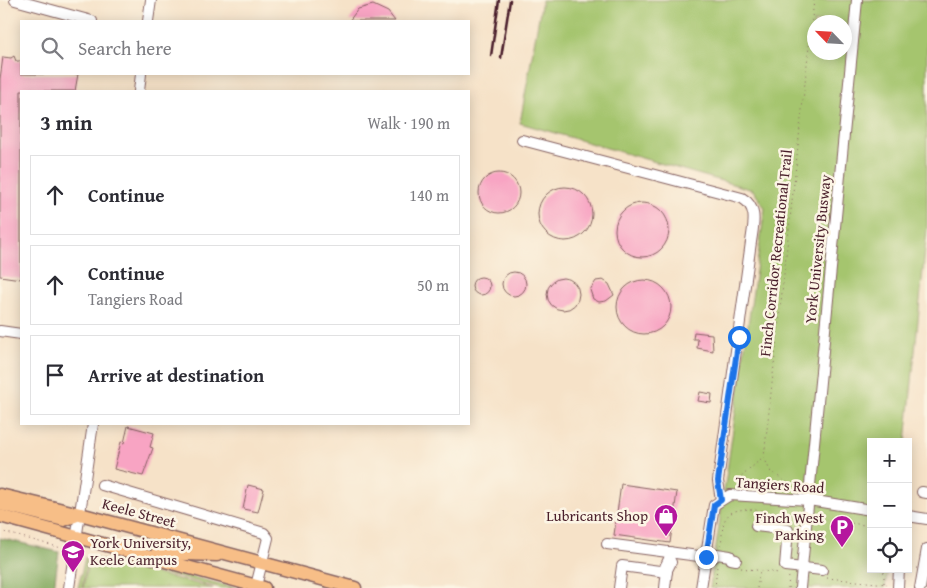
<!DOCTYPE html>
<html lang="en">
<head>
<meta charset="utf-8">
<style>
  :root { --surface:#fff; --page:#f2f2f3; --text:#2b2b33; --muted:#7c7c81; --line:#e1e1e2 }
  body { margin:0; font-family:"Gentium Book Plus",serif; background:var(--page); color:var(--text) }
  .controls { position:absolute; right:15px; bottom:15px; display:grid; overflow:hidden; border-radius:0px; box-shadow:0 2px 12px #0003 }
  .controls button { width:45px; height:45px; display:grid; place-items:center; padding:0; border:0; border-bottom:1px solid var(--line); background:var(--surface); color:var(--text); font:25px sans-serif }
  .compass { position:absolute; left:807px; top:15px; width:45px; height:45px; border-radius:50%; background:var(--surface); box-shadow:0 2px 12px #0003; rotate:295deg }
  .stop { position:absolute; width:15px; height:15px; margin:-11px; border:4px solid #1a73e8; border-radius:50%; background:#fff }
  .stop.end { background:#1a73e8; border-color:#fff; box-shadow:0 1px 5px #0008 }
  .list { margin:0; padding:0; list-style:none }
  h2 { display:flex; justify-content:space-between; align-items:center; height:65px; margin:0; padding:0 20px; font-size:21px }
  h2 small { font-size:16px; font-weight:400; color:var(--muted) }
  .list li { display:grid; grid-template-columns:32px 1fr auto; gap:15px; align-items:center; box-sizing:border-box; height:80px; margin:0 10px 10px; padding:0 10px; border:1px solid var(--line); border-radius:0px }
  .list b { display:block; font-size:19px; white-space:nowrap }
  .list p { margin:0; font-size:16px; white-space:nowrap; color:var(--muted) }
  .list em { font-size:16px; font-style:normal; color:var(--muted) }
  .icon { flex:none; width:28px; height:28px; fill:none; stroke:currentColor; stroke-width:2; stroke-linecap:round; stroke-linejoin:round }
  .map { position:relative; flex:none; width:927px; height:588px; overflow:hidden }
  .search { position:absolute; background:var(--surface); box-shadow:0 2px 12px #0003; left:20px; top:20px; width:450px; height:55px; display:flex; align-items:center; gap:12px; box-sizing:border-box; padding:0 18px; border-radius:0px; color:var(--muted); font-size:19px }
  .panel { position:absolute; background:var(--surface); box-shadow:0 2px 12px #0003; left:20px; top:90px; width:450px; height:335px; border-radius:0px }
  .map>svg:first-child { display:block }
  .green { fill:#a5c56e; stroke:#78724c; fill-rule:evenodd }
  .forest { fill:#84aa61; stroke:#676446 }
  .building { fill:#f8a4c3 }
  .lines { fill:none; stroke-linecap:round; stroke-linejoin:round }
  .minor-casing { stroke:#866362; stroke-width:12 }
  .major-casing { stroke:#866362; stroke-width:15 }
  .path { stroke:#866362; stroke-width:1; stroke-dasharray:1 4; stroke-linecap:butt }
  .minor { stroke:#fff; stroke-width:10 }
  .major { stroke:#f7be87; stroke-width:12 }
  .rail { stroke:#4a1f2b; stroke-width:2.5 }
  .route { stroke:#1a73e8; stroke-width:6 }
  .labels { text-anchor:middle; stroke-width:5; stroke-linejoin:round; paint-order:stroke }
  .street-label { font-size:15px; fill:#4a1f2b; stroke:#fcf5e5 }
  .poi-label { font-size:15px; fill:#4a1f2b; stroke:#fcf5e5; text-anchor:end }
</style>
</head>
<body>
<div class="map">
<svg width="927" height="588" viewBox="0 0 927 588">
  <rect width="100%" height="100%" fill="#fcf5e5"/>
  <filter id="ink" filterUnits="userSpaceOnUse"><feTurbulence type="fractalNoise" baseFrequency=".02" numOctaves="2"/><feDisplacementMap in="SourceGraphic" scale="10" xChannelSelector="R" yChannelSelector="G"/><feConvolveMatrix kernelMatrix="1 2 1 2 8 2 1 2 1" color-interpolation-filters="sRGB"/></filter>
  <filter id="wash" filterUnits="userSpaceOnUse"><feTurbulence type="fractalNoise" baseFrequency=".0096" numOctaves="4" result="noise"/><feDisplacementMap in="SourceGraphic" scale="20" xChannelSelector="R" yChannelSelector="G"/><feGaussianBlur stdDeviation="1.12" result="paint"/><feColorMatrix in="noise" values="0 0 0 0 0 0 0 0 0 0 0 0 0 0 0 0 0 1.4 0 .05"/><feComposite in="paint" operator="in"/></filter>
  <g filter="url(#wash)">
    <rect width="100%" height="100%" fill="#f6e2c8"/>
    <!-- green -->
    <g class="green">
      <path d="M542,0H927V230L906,442H871V569H888L885,588H710L765,208L753,190L520,123ZM814,22H844V52H814Z"/>
      <polygon points="85,557 87,559 82,588 78,588"/>
      <polygon points="89,557 90,557 213,588 83,588"/>
      <polygon points="112,557 237,588 221,588 116,561"/>
    </g>
    <!-- forest -->
    <polygon class="forest" points="0,538 59,552 54,588 0,588"/>
    <g id="blocks">
      <!-- building -->
      <g class="building">
        <polygon points="373,5 388,12 395,21 349,21 358,9"/>
        <polygon points="14,56 16,61 21,61 21,74 78,74 75,91 21,91 21,279 0,276 0,79 3,57 11,58"/>
        <circle cx="499" cy="193" r="20"/>
        <circle cx="565" cy="214" r="27"/>
        <circle cx="642" cy="230" r="27"/>
        <circle cx="514" cy="284" r="12"/>
        <circle cx="481" cy="286" r="9"/>
        <circle cx="563" cy="294" r="16"/>
        <circle cx="644" cy="307" r="27"/>
        <polygon points="603,280 609,284 614,295 606,301 599,302 593,299 590,290 596,281"/>
        <polygon points="694,332 712,334 713,351 697,348 698,339 693,339"/>
        <polygon points="700,392 712,394 711,403 698,401"/>
        <polygon points="128,426 154,433 150,447 153,448 143,476 114,469 121,442 124,443"/>
        <polygon points="621,484 677,492 670,543 614,535"/>
        <polygon points="248,485 264,489 258,512 243,509"/>
      </g>
    </g>
  </g>
  <g filter="url(#ink)">
    <use href="#blocks" fill-opacity="0" stroke="#866362" stroke-width="1"/>
    <g class="lines">
      <!-- minor casing -->
      <g class="minor-casing">
        <g id="minor">
          <polyline points="15,0 92,21"/>
          <polyline points="148,21 151,0"/>
          <polyline points="139,91 141,74"/>
          <path d="M522,140L742,198C759,208 753,226 751,242L718,481L721,500"/>
          <polyline points="0,331 21,334"/>
          <polyline points="102,485 264,533 268,538 256,586"/>
          <polyline points="922,492 927,493"/>
          <polyline points="908,516 927,519"/>
          <polyline points="756,526 788,530 785,566 822,570"/>
          <polyline points="607,544 706,557 714,557 717,554 730,556 731,559 736,560"/>
          <polyline points="669,559 665,567 667,570 671,562 669,559 670,552"/>
          <polyline points="69,588 93,424"/>
          <polyline points="619,588 622,566 667,572"/>
          <polyline points="665,588 667,570"/>
          <polyline points="701,588 714,505 730,495 809,500 871,510"/>
          <polyline points="800,588 857,0"/>
          <polyline points="898,588 899,569"/>
          <polyline points="920,588 927,549"/>
        </g>
      </g>
      <!-- major casing -->
      <g class="major-casing">
        <g id="major">
          <polyline points="0,495 80,514 355,588"/>
          <polyline points="0,504 64,520 80,514"/>
          <polyline points="0,516 264,588"/>
          <polyline points="157,553 217,555"/>
        </g>
      </g>
      <!-- path -->
      <g class="path">
        <polyline points="738,480 763,457"/>
        <polyline points="800,491 770,471 764,457 814,0"/>
        <polyline points="817,518 871,526"/>
        <polyline points="0,531 65,549"/>
        <path d="M721,545C722,538 722,528 724,522C734,495 782,521 799,514"/>
        <polyline points="741,568 779,573"/>
        <polyline points="827,578 887,584"/>
        <polyline points="715,588 717,566"/>
        <polyline points="757,588 760,571"/>
        <polyline points="788,588 789,575"/>
        <polyline points="884,588 884,569"/>
      </g>
      <!-- minor -->
      <use href="#minor" class="minor"/>
      <!-- major -->
      <use href="#major" class="major"/>
      <!-- rail -->
      <g class="rail">
        <polyline points="491,56 499,0"/>
        <polyline points="501,58 510,0"/>
      </g>
    </g>
  </g>
  <g class="lines" filter="url(#ink)">
    <!-- route -->
    <polyline class="route" points="706,557 714,505 721,500 718,481 739,337"/>
  </g>
  <!-- icons -->
  <defs>
    <g id="shop-pin" transform="scale(1.25)"><path d="M0 17L-7.5 6A9.5 9.5 0 1 1 7.5 6Z" fill="#b5179e" stroke="#fcf5e5"/><path d="M-5-2.5h2.3a2.7 3.5 0 0 1 5.4 0H5L5.5 6h-11ZM-1.5-2.5h3a1.5 2.3 0 0 0-3 0Z" fill="#fff"/></g>
    <g id="parking-pin" transform="scale(1.25)"><path d="M0 17L-7.5 6A9.5 9.5 0 1 1 7.5 6Z" fill="#b5179e" stroke="#fcf5e5"/><path d="M-3.5-5.5H1a3.5 3.5 0 0 1 0 7H-1V5.5H-3.5ZM-1-3.4V-.6H.8a1.4 1.4 0 0 0 0-2.8Z" fill="#fff"/></g>
    <g id="university-pin" transform="scale(1.25)"><path d="M0 17L-7.5 6A9.5 9.5 0 1 1 7.5 6Z" fill="#b5179e" stroke="#fcf5e5"/><path d="M0-5L7-2L0 1L-7-2ZM-4 1L0 2.5L4 1V4Q0 6-4 4Z" fill="#fff"/></g>
  </defs>
  <g fill-rule="evenodd">
    <use href="#shop-pin" x="666" y="516"/>
    <use href="#parking-pin" x="842" y="527"/>
    <use href="#university-pin" x="73" y="552"/>
  </g>
  <g class="labels">
    <!-- street labels -->
    <g class="street-label">
      <text transform="translate(818 249) rotate(-84)" y="5">York University Busway</text>
      <text transform="translate(776 253) rotate(-84)" y="5">Finch Corridor Recreational Trail</text>
      <text transform="translate(780 485) rotate(4)" y="5">Tangiers Road</text>
      <text transform="translate(139 513) rotate(15)" y="5">Keele Street</text>
    </g>
    <!-- poi labels -->
    <g class="poi-label">
      <text x="648" y="521">Lubricants Shop</text>
      <text x="824" y="523">Finch West<tspan x="824" dy="17">Parking</tspan></text>
      <text x="90" y="548" text-anchor="start">York University,<tspan x="90" dy="17">Keele Campus</tspan></text>
    </g>
  </g>
</svg>
<div class="controls">
<button>+</button>
<button>−</button>
<button><svg class="icon" aria-label="locate" viewBox="0 0 24 24"><circle cx="12" cy="12" r="6"/><path d="M12 2v4M12 18v4M2 12h4M18 12h4"/></svg></button>
</div>
<svg class="compass" viewBox="-18 -18 36 36"><path d="M0-13l5 13h-10z" fill="#e53935"/><path d="M0 13l5-13h-10z" fill="#7c7c81"/></svg>
<div class="stop" style="left:739px;top:337px"></div>
<div class="stop end" style="left:706px;top:557px"></div>
<div class="search"><svg class="icon" aria-label="search" viewBox="0 0 24 24"><circle cx="10" cy="10" r="6"/><path d="M15 15l6 6"/></svg>Search here</div>
<section class="panel">
<h2>3 min<small>Walk · 190 m</small></h2>
<ul class="list">
<li><svg class="icon" aria-label="ahead" viewBox="0 0 24 24"><path d="M12 20V5M6 11l6-6 6 6"/></svg><div><b>Continue</b></div><em>140 m</em></li>
<li><svg class="icon" aria-label="ahead" viewBox="0 0 24 24"><path d="M12 20V5M6 11l6-6 6 6"/></svg><div><b>Continue</b><p>Tangiers Road</p></div><em>50 m</em></li>
<li><svg class="icon" aria-label="arrive" viewBox="0 0 24 24"><path d="M6 21V4h12l-3 4 3 4H6"/></svg><div><b>Arrive at destination</b></div></li>
</ul>
</section>
</div>
</body>
</html>
